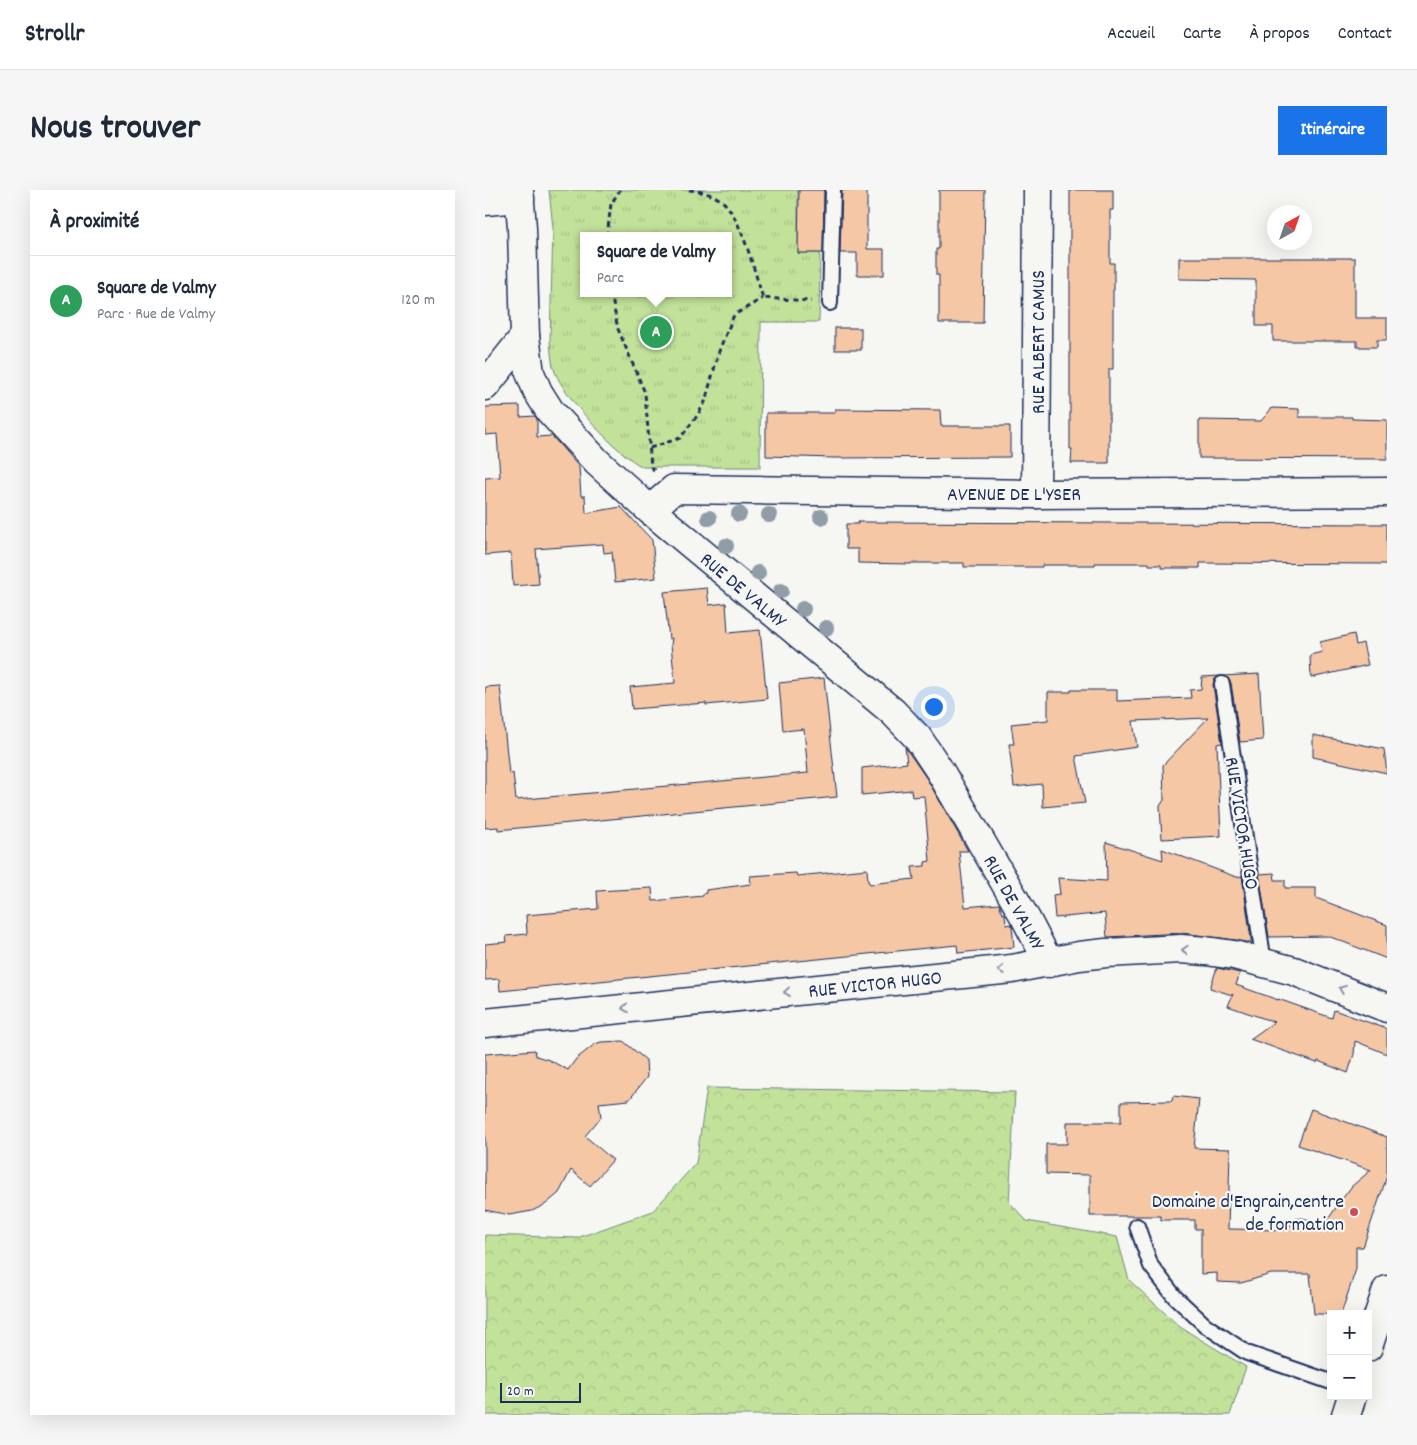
<!DOCTYPE html>
<html lang="fr">
<head>
<meta charset="utf-8">
<style>
  :root { --surface:#fff; --page:#f6f6f7; --text:#1f2937; --muted:#747a83; --line:#e0e1e3; --accent:#1a73e8 }
  body { margin:0; font-family:Dekko,sans-serif; background:var(--page); color:var(--text) }
  .controls { position:absolute; right:15px; bottom:15px; display:grid; overflow:hidden; border-radius:0px; box-shadow:0 5px 20px #0002 }
  .controls button { width:45px; height:45px; display:grid; place-items:center; padding:0; border:0; border-bottom:1px solid var(--line); background:var(--surface); color:var(--text); font:25px sans-serif }
  .compass { position:absolute; left:782px; top:15px; width:45px; height:45px; border-radius:50%; background:var(--surface); box-shadow:0 5px 20px #0002; rotate:40deg }
  .scale { position:absolute; left:15px; bottom:12px; width:81px; box-sizing:border-box; padding-left:5px; border:2px solid #1b2f5e; border-top:0; font-size:14px; line-height:18px; white-space:nowrap; color:#1b2f5e; -webkit-text-stroke:4px #f6f6f2; paint-order:stroke }
  .you { position:absolute; left:448px; top:516px; width:18px; height:18px; margin:-12px; border:4px solid #fff; border-radius:50%; background:#1a73e8; box-shadow:0 0 0 8px #1a73e833 }
  .badge { display:grid; place-items:center; width:32px; height:32px; border-radius:50%; background:var(--accent); color:#fff; font-size:16px; font-weight:700 }
  .pin { position:absolute; translate:-50% -50%; border:2px solid #fff; box-shadow:0 1px 5px #0006 }
  .popup { position:absolute; left:95px; top:42px; width:152px; height:65px; box-sizing:border-box; display:grid; place-content:center; border-radius:0px; background:var(--surface); filter:drop-shadow(0 1px 4px #0005); font-size:16px; white-space:nowrap; color:var(--muted) }
  .popup b { font-size:19px; color:var(--text) }
  .popup::after { content:''; position:absolute; left:50%; top:100%; margin-left:-10px; border:10px solid transparent; border-top-color:var(--surface) }
  .list { margin:0; padding:0; list-style:none }
  h2 { display:flex; justify-content:space-between; align-items:center; height:65px; margin:0; padding:0 20px; font-size:21px }
  h2 small { font-size:16px; font-weight:400; color:var(--muted) }
  .list li { display:grid; grid-template-columns:32px 1fr auto; gap:15px; align-items:center; box-sizing:border-box; height:90px; padding:0 20px; border-top:1px solid var(--line) }
  .list b { display:block; font-size:19px; white-space:nowrap }
  .list p { margin:0; font-size:16px; white-space:nowrap; color:var(--muted) }
  .list em { font-size:16px; font-style:normal; color:var(--muted) }
  .map { position:relative; flex:none; width:902px; height:1225px; overflow:hidden; border-radius:0px }
  header { display:flex; align-items:center; gap:30px; box-sizing:border-box; height:70px; padding:0 25px; background:var(--surface); border-bottom:1px solid var(--line) }
  header strong { font-size:24px }
  nav { display:flex; gap:28px; margin-inline-start:auto; font-size:18px }
  .intro { display:flex; align-items:center; justify-content:space-between; box-sizing:border-box; height:120px; padding:0 30px }
  h1 { margin:0; font-size:35px }
  .button { padding:12px 22px; border-radius:0px; background:var(--accent); color:#fff; font-size:18px; font-weight:700 }
  main { display:flex; gap:30px; padding:0 30px }
  aside { flex:1; background:var(--surface); border-radius:0px; box-shadow:0 5px 20px #0002 }
  .map>svg:first-child { display:block }
  .forest { fill:url(#forest-crowns); stroke:#6e887c }
  .park { fill:url(#park-tufts); stroke:#6e887c; fill-rule:evenodd }
  .building { fill:#f6c7a5; stroke:#1b2f5e }
  .lines { fill:none; stroke-linecap:round; stroke-linejoin:round }
  .lane-casing { stroke:#1b2f5e; stroke-width:18 }
  .street-casing { stroke:#1b2f5e; stroke-width:31 }
  .path { stroke:#1b2f5e; stroke-width:3; stroke-dasharray:5 4; stroke-linecap:butt }
  .lane { stroke:#f6f6f2; stroke-width:14 }
  .street { stroke:#f6f6f2; stroke-width:28 }
  .tree { fill:#909ca7 }
  .oneway { stroke:#8892a8 }
  .poi-dot { fill:#d1495b; stroke:#f6f6f2; stroke-width:2 }
  .labels { text-anchor:middle; stroke-width:4.5; stroke-linejoin:round; paint-order:stroke }
  .street-label { font-size:20px; fill:#1b2f5e; stroke:#f6f6f2 }
  .poi-label { font-size:20px; fill:#1b2f5e; stroke:#f6f6f2; text-anchor:end }
</style>
</head>
<body>
<header>
<strong>Strollr</strong>
<nav><a>Accueil</a><a>Carte</a><a>À propos</a><a>Contact</a></nav>
</header>
<div class="intro"><h1>Nous trouver</h1><a class="button">Itinéraire</a></div>
<main>
<aside>
<h2>À proximité<small></small></h2>
<ul class="list">
<li><span class="badge" style="background:#2e9e5b">A</span><div><b>Square de Valmy</b><p>Parc · Rue de Valmy</p></div><em>120 m</em></li>
</ul>
</aside>
<div class="map">
<svg width="902" height="1225" viewBox="0 0 902 1225">
  <defs>
    <pattern id="forest-crowns" width="20" height="18" patternUnits="userSpaceOnUse" patternTransform="scale(1.25)"><rect width="20" height="18" fill="#c2e29a"/><path d="M2 6a3 3 0 1 1 6 0M12 15a3 3 0 1 1 6 0" fill="none" stroke="#a6c287"/></pattern>
    <pattern id="park-tufts" width="24" height="20" patternUnits="userSpaceOnUse" patternTransform="scale(1.25)"><rect width="24" height="20" fill="#c2e29a"/><path d="M3 7l-1-3M5 7V3M7 7l1-3M15 17l-1-3M17 17v-4M19 17l1-3" fill="none" stroke="#a6c287"/></pattern>
  </defs>
  <rect width="100%" height="100%" fill="#f6f6f2"/>
  <filter id="ink" filterUnits="userSpaceOnUse"><feTurbulence type="fractalNoise" baseFrequency=".02" numOctaves="2"/><feDisplacementMap in="SourceGraphic" scale="10" xChannelSelector="R" yChannelSelector="G"/><feConvolveMatrix kernelMatrix="1 2 1 2 8 2 1 2 1" color-interpolation-filters="sRGB"/></filter>
  <g filter="url(#ink)">
    <!-- forest -->
    <polygon class="forest" points="222,898 530,902 524,1012 542,1031 632,1047 644,1090 695,1137 761,1177 745,1225 0,1225 0,1045 92,1048 168,1021 211,973"/>
    <!-- park -->
    <path class="park" d="M64,0H313V63H335L334,132H276L275,277H158C133,265 80,208 70,182C66,172 66,161 65,151L68,38ZM99,46H244V103H99Z"/>
    <!-- building -->
    <g class="building">
      <polygon points="314,0 339,0 338,63 313,63"/>
      <polygon points="357,0 382,0 382,59 399,59 399,85 372,85 372,63 355,63"/>
      <polygon points="454,0 500,0 498,133 454,133 454,85 451,85 451,59 454,59"/>
      <polygon points="585,0 628,0 628,20 625,20 625,73 629,73 629,100 628,100 628,179 624,179 624,273 586,273 587,259 585,259"/>
      <polygon points="694,68 870,68 870,128 902,128 902,150 892,150 892,157 872,157 872,151 788,151 788,136 771,136 771,90 694,89"/>
      <rect x="350" y="138" width="26" height="22"/>
      <polygon points="35,216 35,227 50,226 52,229 52,247 67,246 94,277 96,306 100,306 101,323 136,317 167,350 171,388 130,392 127,362 119,363 118,354 51,359 54,394 28,396 26,363 0,365 0,288 15,287 12,244 0,245 0,217"/>
      <polygon points="787,218 814,219 814,227 867,227 867,229 902,230 902,269 714,268 714,230 776,231"/>
      <polygon points="350,219 455,220 456,236 525,236 525,267 349,268 281,266 281,223 350,223"/>
      <polygon points="373,332 902,334 902,374 715,373 715,378 676,378 676,375 664,375 664,373 610,373 610,375 557,375 557,377 479,377 479,373 426,373 426,374 373,373 373,359 361,359 361,334 373,334"/>
      <polygon points="222,398 224,415 241,413 243,443 275,440 282,509 221,515 221,513 147,519 145,497 190,493 186,455 187,448 184,449 179,402"/>
      <polygon points="869,444 871,455 878,453 883,475 826,488 825,465 837,462 835,452"/>
      <polygon points="774,484 778,550 755,552 746,493 743,488 738,486"/>
      <polygon points="735,486 729,490 728,495 737,553 732,554 736,646 677,649 675,616 679,610 678,575 723,528 648,531 652,557 591,566 600,613 558,617 557,594 529,597 524,554 529,554 526,534 563,530 563,502 586,502 586,500 632,500 632,511 706,508 705,500 716,499 717,487"/>
      <polygon points="339,488 352,607 13,640 13,637 0,638 0,497 15,496 24,584 28,583 31,610 323,583 319,539 298,541 294,493"/>
      <polygon points="828,545 899,559 902,583 828,567"/>
      <polygon points="420,557 442,589 483,661 474,661 480,717 514,714 518,724 520,724 521,735 526,734 527,736 529,757 473,763 472,755 15,801 14,789 0,790 0,754 22,752 21,746 42,744 41,725 113,719 112,701 167,698 168,711 218,706 218,704 221,703 221,700 266,694 265,686 311,683 312,686 382,679 383,692 384,692 385,694 429,689 427,677 440,676 440,672 445,671 439,606 427,607 426,600 377,605 377,578 422,573"/>
      <polygon points="621,652 678,670 677,659 751,687 757,686 766,749 766,753 751,750 697,743 622,747 620,723 570,728 568,705 575,704 573,688 622,691"/>
      <polygon points="789,683 790,690 800,690 800,698 831,698 831,708 902,735 902,769 843,746 784,747 774,684"/>
      <polygon points="732,778 755,783 751,795 793,810 793,809 847,828 849,820 902,839 902,864 870,851 869,864 863,883 833,871 832,873 765,849 789,832 743,816 748,804 747,805 725,798"/>
      <polygon points="138,851 161,870 162,887 144,910 114,913 116,927 100,946 128,970 105,996 86,980 74,1003 61,1014 47,1021 24,1025 0,1020 0,864 50,860 51,866 64,870 83,880 91,869 110,854 116,852"/>
      <polygon points="688,906 714,909 709,958 745,959 743,1039 802,1040 810,1029 817,1028 840,1034 854,1013 867,996 886,980 813,955 826,919 902,947 902,986 878,1057 871,1057 871,1079 856,1124 829,1124 825,1084 786,1084 756,1093 732,1092 732,1083 716,1084 716,1039 710,1039 710,1030 676,1030 676,1026 605,1026 605,985 561,984 561,954 582,954 582,932 636,932 636,912 687,911"/>
    </g>
    <g class="lines">
      <!-- lane casing -->
      <g class="lane-casing">
        <g id="lane">
          <polyline points="345,113 348,0"/>
          <polyline points="737,494 779,773"/>
          <polyline points="652,1036 666,1076 690,1107 720,1135 762,1163 846,1192"/>
        </g>
      </g>
      <!-- street casing -->
      <g class="street-casing">
        <g id="street">
          <polyline points="34,0 37,38 40,146 45,183 53,202 65,221 112,272 165,320 408,522 433,548 455,581 541,729 564,773"/>
          <polyline points="0,11 35,8"/>
          <polyline points="0,196 40,146"/>
          <polyline points="551,304 553,0"/>
          <polyline points="165,320 189,299 551,304 902,302"/>
          <polyline points="0,833 527,779 594,766 621,763 696,759 721,761 749,765 809,781 902,818"/>
          <polyline points="883,1157 902,1100"/>
          <polyline points="861,1225 867,1206"/>
        </g>
      </g>
      <!-- path -->
      <g class="path">
        <path d="M204,0C215,1 228,4 237,11C256,26 270,84 278,108L326,111"/>
        <polyline points="122,46 126,14 135,0"/>
        <polyline points="126,103 133,139 160,203 166,277 170,281"/>
        <polyline points="165,258 195,248 212,226 220,212 235,158 249,125 278,108"/>
      </g>
      <!-- lane -->
      <use href="#lane" class="lane"/>
      <!-- street -->
      <use href="#street" class="street"/>
    </g>
    <!-- trees -->
    <g class="tree">
      <circle cx="254" cy="324" r="8"/>
      <circle cx="284" cy="325" r="8"/>
      <circle cx="336" cy="327" r="8"/>
      <circle cx="224" cy="328" r="8"/>
      <circle cx="241" cy="356" r="8"/>
      <circle cx="273" cy="383" r="8"/>
      <circle cx="296" cy="401" r="8"/>
      <circle cx="318" cy="419" r="8"/>
      <circle cx="341" cy="438" r="8"/>
    </g>
    <!-- one-way arrows -->
    <defs><path id="oneway-chevron" d="M-2-3.5L2.5 0L-2 3.5" fill="none" stroke-width="1.6" stroke-linecap="round" stroke-linejoin="round" transform="scale(1.25)"/></defs>
    <g class="oneway">
      <use href="#oneway-chevron" transform="translate(700 760) rotate(-178)"/>
      <use href="#oneway-chevron" transform="translate(516 780) rotate(175)"/>
      <use href="#oneway-chevron" transform="translate(857 799) rotate(-158)"/>
      <use href="#oneway-chevron" transform="translate(302 802) rotate(174)"/>
      <use href="#oneway-chevron" transform="translate(140 818) rotate(174)"/>
    </g>
  </g>
  <!-- markers -->
  <circle class="poi-dot" cx="869" cy="1022" r="5"/>
  <g class="labels">
    <!-- street labels -->
    <g class="street-label">
      <text transform="translate(552 152) rotate(-90)" y="7">RUE ALBERT CAMUS</text>
      <text x="529" y="310">AVENUE DE L'YSER</text>
      <text transform="translate(259 399) rotate(40)" y="7">RUE DE VALMY</text>
      <text transform="translate(758 633) rotate(81)" y="7">RUE VICTOR HUGO</text>
      <text transform="translate(530 712) rotate(61)" y="7">RUE DE VALMY</text>
      <text transform="translate(390 793) rotate(-6)" y="7">RUE VICTOR HUGO</text>
    </g>
    <!-- poi labels -->
    <g class="poi-label">
      <text x="859" y="1017">Domaine d'Engrain,centre<tspan x="859" dy="23">de formation</tspan></text>
    </g>
  </g>
</svg>
<div class="controls">
<button>+</button>
<button>−</button>
</div>
<svg class="compass" viewBox="-18 -18 36 36"><path d="M0-13l5 13h-10z" fill="#e53935"/><path d="M0 13l5-13h-10z" fill="#747a83"/></svg>
<div class="scale">20 m</div>
<div class="you"></div>
<div class="pin badge" style="left:171px;top:142px;background:#2e9e5b">A</div>
<div class="popup"><b>Square de Valmy</b>Parc</div>
</div>
</main>
</body>
</html>
